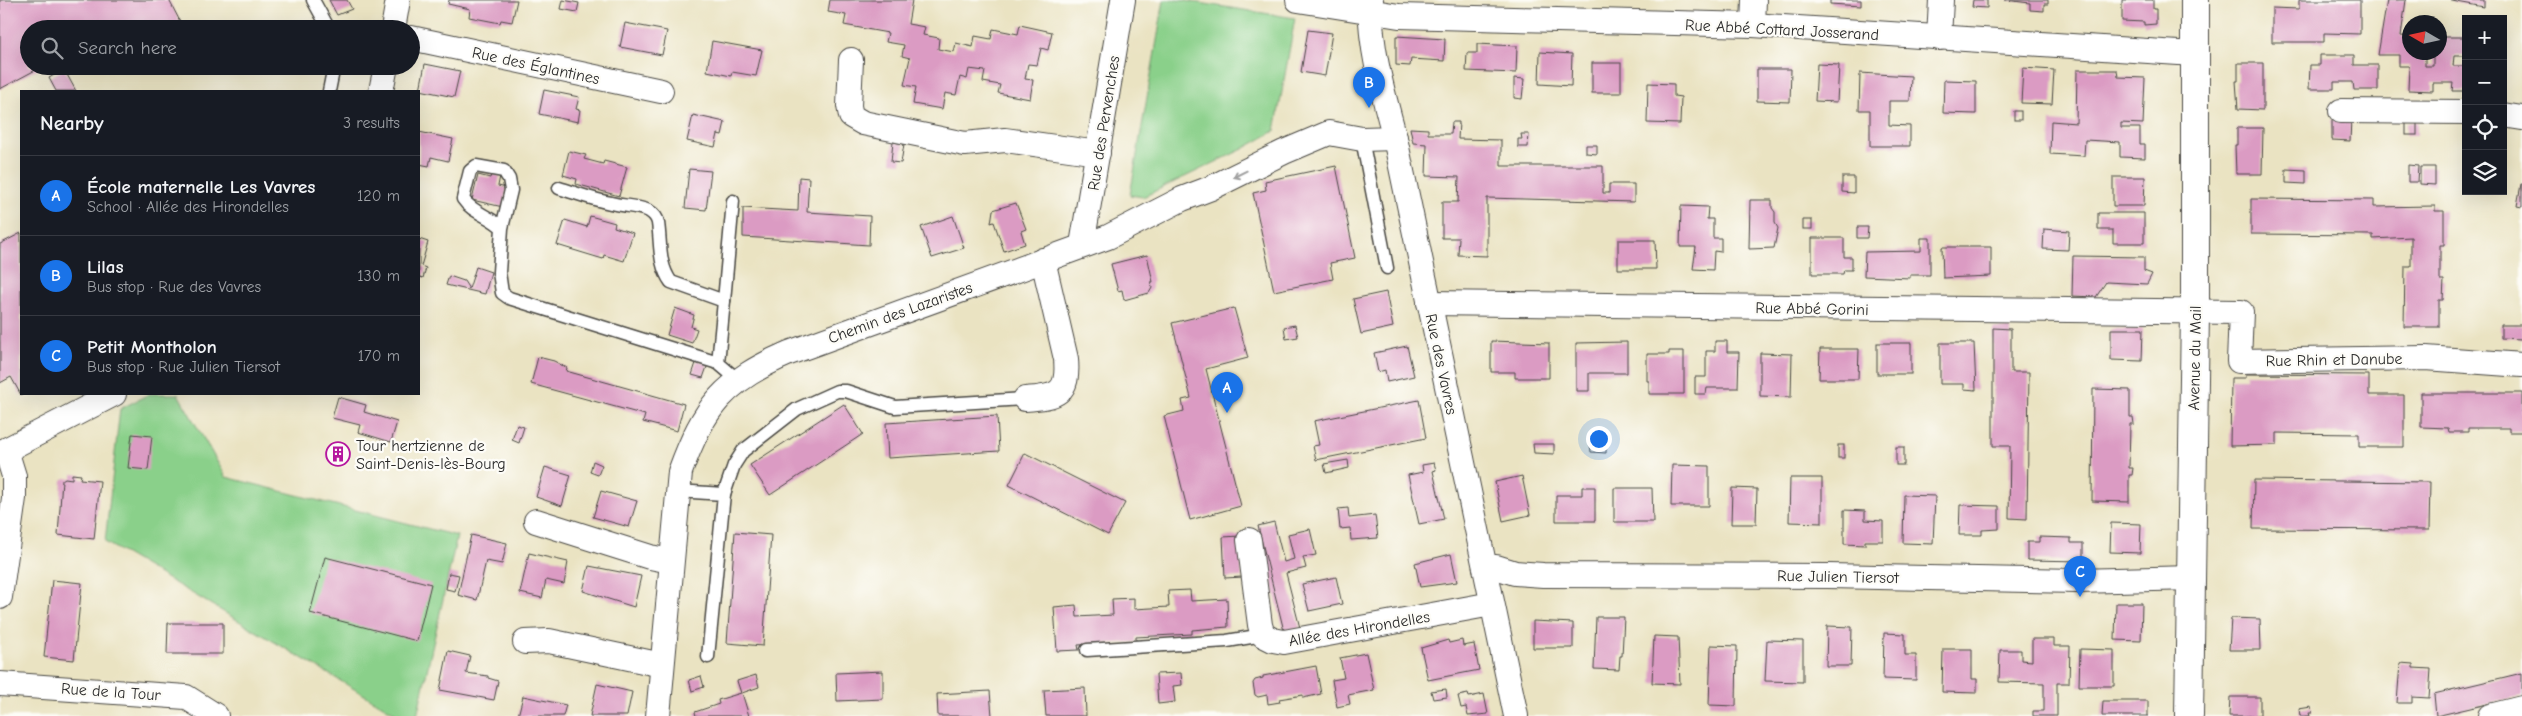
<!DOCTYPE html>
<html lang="en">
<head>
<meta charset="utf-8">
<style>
  :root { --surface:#171b24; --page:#20242c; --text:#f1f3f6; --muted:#9ea1a6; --line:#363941; --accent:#1a73e8 }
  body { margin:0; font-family:"Comic Neue",sans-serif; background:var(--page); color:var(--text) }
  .controls { position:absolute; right:15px; top:15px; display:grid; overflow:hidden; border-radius:0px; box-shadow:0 5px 20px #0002 }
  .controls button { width:45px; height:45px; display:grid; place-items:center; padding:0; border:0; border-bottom:1px solid var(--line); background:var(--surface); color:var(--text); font:25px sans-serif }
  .compass { position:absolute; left:2402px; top:15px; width:45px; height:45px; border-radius:50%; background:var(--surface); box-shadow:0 5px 20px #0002; rotate:279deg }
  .you { position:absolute; left:1598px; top:438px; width:18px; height:18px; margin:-12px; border:4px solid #fff; border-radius:50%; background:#1a73e8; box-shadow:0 0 0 8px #1a73e833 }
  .badge { display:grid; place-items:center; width:32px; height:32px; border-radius:50%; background:var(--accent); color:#fff; font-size:16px; font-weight:700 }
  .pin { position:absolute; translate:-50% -41px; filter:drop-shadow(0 1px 2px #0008) }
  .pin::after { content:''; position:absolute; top:26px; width:18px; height:15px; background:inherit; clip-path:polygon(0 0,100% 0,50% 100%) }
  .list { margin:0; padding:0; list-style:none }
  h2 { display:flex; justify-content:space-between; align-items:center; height:65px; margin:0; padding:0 20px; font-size:21px }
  h2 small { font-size:16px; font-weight:400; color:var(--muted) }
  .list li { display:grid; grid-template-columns:32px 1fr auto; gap:15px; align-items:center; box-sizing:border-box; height:80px; padding:0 20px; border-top:1px solid var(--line) }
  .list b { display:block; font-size:19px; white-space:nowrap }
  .list p { margin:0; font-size:16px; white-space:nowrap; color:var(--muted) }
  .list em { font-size:16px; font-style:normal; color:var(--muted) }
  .icon { flex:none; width:28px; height:28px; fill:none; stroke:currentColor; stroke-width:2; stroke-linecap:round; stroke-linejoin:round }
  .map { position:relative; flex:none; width:2522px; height:716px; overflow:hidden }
  .search { position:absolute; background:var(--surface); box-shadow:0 5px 20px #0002; left:20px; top:20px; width:400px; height:55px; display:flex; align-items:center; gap:12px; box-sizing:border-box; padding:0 18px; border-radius:28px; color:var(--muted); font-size:19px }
  .panel { position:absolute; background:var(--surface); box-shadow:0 5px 20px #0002; left:20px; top:90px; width:400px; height:305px; border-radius:0px }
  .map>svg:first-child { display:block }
  .green { fill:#8ad08a; stroke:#5a7e5a }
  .building { fill:#db9bc3; fill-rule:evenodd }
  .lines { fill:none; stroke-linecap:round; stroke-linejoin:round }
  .service-casing { stroke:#484742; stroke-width:15 }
  .minor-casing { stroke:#484742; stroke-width:26 }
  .primary-casing { stroke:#484742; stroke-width:30 }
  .service { stroke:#fff; stroke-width:12 }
  .minor { stroke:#fff; stroke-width:24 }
  .primary { stroke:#fff; stroke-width:28 }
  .oneway { stroke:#a0a0a0 }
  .labels { text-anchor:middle; stroke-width:4.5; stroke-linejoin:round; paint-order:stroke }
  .street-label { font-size:16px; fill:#2b2b2b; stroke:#fdfcf7 }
  .poi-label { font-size:16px; fill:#2b2b2b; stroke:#fdfcf7; text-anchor:start }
</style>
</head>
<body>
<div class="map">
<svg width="2522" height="716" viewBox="0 0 2522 716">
  <rect width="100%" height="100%" fill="#fdfcf7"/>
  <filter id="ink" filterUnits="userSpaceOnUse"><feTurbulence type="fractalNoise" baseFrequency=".02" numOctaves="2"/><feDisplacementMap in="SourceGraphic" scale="10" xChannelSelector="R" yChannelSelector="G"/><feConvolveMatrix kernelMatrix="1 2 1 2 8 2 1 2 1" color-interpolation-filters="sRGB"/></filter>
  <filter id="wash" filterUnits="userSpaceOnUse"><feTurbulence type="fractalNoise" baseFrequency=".0096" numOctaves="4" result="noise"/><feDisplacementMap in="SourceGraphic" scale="20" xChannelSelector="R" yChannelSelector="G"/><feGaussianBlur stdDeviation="1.12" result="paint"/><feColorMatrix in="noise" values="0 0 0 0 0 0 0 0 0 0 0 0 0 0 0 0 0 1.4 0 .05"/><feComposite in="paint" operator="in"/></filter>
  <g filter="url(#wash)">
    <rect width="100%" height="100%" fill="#eae3c2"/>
    <!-- green -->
    <g class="green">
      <polygon points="1164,0 1180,0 1295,18 1275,131 1243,149 1143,197 1130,195"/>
      <polygon points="149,394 178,394 226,477 457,536 417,716 400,716 105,542 120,409"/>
    </g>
    <g id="blocks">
      <!-- building -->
      <g class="building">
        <polygon points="0,0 169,0 184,29 29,29 29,66 43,66 0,89"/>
        <polygon points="329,0 347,0 352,9 337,15"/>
        <polygon points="449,0 517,0 512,22 501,20 500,23 469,17 470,9 448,4"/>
        <polygon points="563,0 579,3 577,12 561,9"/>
        <polygon points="830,0 912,0 908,24 925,27 923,35 939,38 938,49 954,52 956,43 973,47 975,36 991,39 993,29 1018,34 1020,25 1052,32 1048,50 1041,48 1037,65 1028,64 1025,79 1033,80 1030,99 998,93 1000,85 983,82 985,71 969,69 967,79 960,77 956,95 945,93 942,109 913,104 916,87 904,85 910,58 902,56 904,45 886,42 888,33 844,25 846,15 828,12"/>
        <polygon points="1830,0 1861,0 1861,6 1830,4"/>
        <polygon points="1973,0 1987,0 1987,8 1972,7"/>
        <polygon points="2005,0 2048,0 2048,4 2044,4 2044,11 2030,10 2030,3"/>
        <polygon points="2122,0 2153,0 2153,9 2156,9 2156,24 2144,25 2144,22 2122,21"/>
        <polygon points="2299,0 2360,0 2360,34 2324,33 2324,42 2272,42 2272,8 2299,9"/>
        <path d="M2387,0H2406L2401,36L2410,37V52H2440V37H2466V56H2454L2453,66H2466V91H2452L2453,83H2433V91L2408,90L2409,66H2399V55H2378ZM2425,56H2433V66H2425Z"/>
        <polygon points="2452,0 2484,0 2484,7 2452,1"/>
        <polygon points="625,23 667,31 662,55 620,47"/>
        <polygon points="1308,30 1332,33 1325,76 1301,72"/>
        <polygon points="1396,36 1445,39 1444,61 1411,59 1410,66 1396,65"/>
        <polygon points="712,41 762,50 756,76 732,72 731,76 707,71"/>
        <polygon points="1477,44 1517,46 1516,73 1466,71 1467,53 1477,53"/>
        <polygon points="1540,52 1572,54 1571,86 1539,84"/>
        <polygon points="2320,55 2354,55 2354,65 2378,65 2378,90 2354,90 2353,82 2334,82 2334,89 2309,89 2310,65 2320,65"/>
        <rect x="1592" y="63" width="29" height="30"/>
        <polygon points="2238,63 2263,63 2263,110 2238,109 2236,81 2238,81"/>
        <polygon points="425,64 460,71 454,97 420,90"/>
        <polygon points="1817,64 1839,65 1837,102 1815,101"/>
        <polygon points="2023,68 2054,70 2052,104 2021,103"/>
        <polygon points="64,69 76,91 56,91 49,78"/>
        <polygon points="1757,69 1791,69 1790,102 1757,101"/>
        <polygon points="2077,70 2117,70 2118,77 2145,78 2143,124 2121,123 2121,128 2140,128 2140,144 2145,144 2145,158 2120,157 2120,142 2085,140 2084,156 2050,154 2051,121 2076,123"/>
        <polygon points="1860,73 1911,76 1910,101 1889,101 1889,125 1910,126 1910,146 1870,146 1870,110 1859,110"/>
        <polygon points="1514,78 1524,79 1522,99 1514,98"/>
        <polygon points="1944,80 1976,81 1976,114 1943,113"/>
        <polygon points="1648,83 1674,84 1674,96 1681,97 1680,124 1647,123"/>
        <polygon points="544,90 579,97 576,109 580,110 578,122 539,114"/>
        <rect x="2014" y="111" width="7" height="9"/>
        <polygon points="693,115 725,122 722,135 718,134 715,147 687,141"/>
        <polygon points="2332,120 2351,120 2350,141 2332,140"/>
        <polygon points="1452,122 1459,122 1458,139 1501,140 1501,166 1603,166 1603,193 1609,193 1609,184 1634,184 1634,202 1487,198 1487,256 1458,255 1459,238 1442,238 1442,202 1458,202 1459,177 1426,176 1427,144 1413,143 1410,128 1428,129 1428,134 1451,134"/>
        <rect x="2406" y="122" width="11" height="13"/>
        <polygon points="2237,128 2263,128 2262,174 2236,174 2235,145 2237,145"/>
        <polygon points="419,132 453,139 448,161 431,157 429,166 419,164"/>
        <polygon points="1521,134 1529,134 1528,147 1518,147 1518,139 1522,139"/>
        <polygon points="893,142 904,144 901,163 891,162"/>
        <polygon points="1586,145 1597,145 1597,154 1586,153"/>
        <polygon points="569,151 586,155 584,159 603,164 604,161 627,167 619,196 576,184 577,179 563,175"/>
        <polygon points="2408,165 2418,166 2417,182 2408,182"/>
        <polygon points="1336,166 1355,258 1330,263 1333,279 1274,291 1253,193 1266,190 1265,181"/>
        <polygon points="2420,167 2435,167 2435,185 2420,184"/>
        <polygon points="689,169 711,171 706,210 685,208"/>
        <polygon points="2286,169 2306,170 2306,184 2286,183"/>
        <polygon points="491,174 500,176 498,186 507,188 503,207 472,200 478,175 490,178"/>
        <polygon points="799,177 809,178 807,212 870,216 869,245 743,237 743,208 798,211"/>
        <polygon points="1842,177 1854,177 1854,193 1842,192"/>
        <polygon points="2113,177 2145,177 2144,206 2113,206"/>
        <polygon points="2521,184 2522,184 2522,207 2517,206"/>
        <polygon points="2251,199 2374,200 2374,207 2435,206 2435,211 2444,211 2444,245 2440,245 2440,280 2444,280 2443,300 2439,300 2439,327 2404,327 2405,266 2411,266 2411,237 2373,239 2373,235 2251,234"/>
        <polygon points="1750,200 1772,200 1772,208 1775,212 1775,223 1778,228 1774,248 1749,249"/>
        <polygon points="1016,203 1026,229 1021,231 1025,244 1004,251 994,222 991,223 993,210"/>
        <polygon points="1681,206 1708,207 1707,219 1713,219 1713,238 1721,238 1721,252 1714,251 1713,270 1693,269 1696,247 1680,247"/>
        <polygon points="2098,213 2144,213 2144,243 2113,243 2113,230 2098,230"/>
        <polygon points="590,216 615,223 614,227 633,233 624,261 604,255 603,259 557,245 565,220 587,227"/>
        <polygon points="953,216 964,248 932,258 921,227"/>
        <rect x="1803" y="220" width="9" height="9"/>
        <polygon points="1857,227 1868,227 1867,238 1857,238"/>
        <polygon points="2044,229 2069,231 2068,250 2043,249"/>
        <polygon points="21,233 21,395 11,377 0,383 0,244"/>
        <polygon points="1812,238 1844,238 1844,257 1852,257 1852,270 1844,270 1843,274 1812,274"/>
        <polygon points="1921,238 1930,238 1930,275 1910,275 1910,278 1864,276 1865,252 1921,251"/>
        <polygon points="419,239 428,242 421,266 426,268 423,278 420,277 419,282"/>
        <polygon points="1618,240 1655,240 1656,269 1618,269"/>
        <polygon points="1942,247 1991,247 1991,276 1943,278"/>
        <polygon points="1147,255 1153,282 1151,282 1152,288 1149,293 1124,300 1122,290 1118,291 1111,264"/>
        <polygon points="2073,256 2144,257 2144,271 2152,274 2147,284 2106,282 2096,297 2072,296"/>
        <polygon points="476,267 491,272 485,294 446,285 449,276 464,281 469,289"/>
        <polygon points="1386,292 1393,327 1361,334 1353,299"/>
        <polygon points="675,308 694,315 691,327 697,329 692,343 667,335"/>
        <polygon points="1234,308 1248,358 1206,369 1241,506 1190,520 1164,416 1184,411 1182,400 1191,398 1172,323"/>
        <polygon points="1295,325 1298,337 1286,339 1284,327"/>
        <polygon points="2501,325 2522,325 2522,339 2501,338"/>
        <polygon points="1993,328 2011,329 2011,372 2029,372 2027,519 2009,518 2010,446 1993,446"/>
        <polygon points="2111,329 2143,329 2142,361 2111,360"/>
        <polygon points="1491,341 1549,343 1549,378 1515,378 1515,372 1491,372"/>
        <polygon points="1715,341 1727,341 1727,352 1739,352 1738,388 1707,388 1706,394 1695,394 1695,377 1706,377 1706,351 1715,351"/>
        <polygon points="1627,342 1627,373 1589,373 1589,391 1576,391 1576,343"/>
        <rect x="1877" y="343" width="34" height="31"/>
        <polygon points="1940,343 1974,343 1976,390 1964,389 1964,384 1940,384"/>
        <polygon points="1407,346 1414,376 1387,382 1385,370 1378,372 1374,353"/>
        <polygon points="1820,349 1859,349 1858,379 1819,379"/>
        <polygon points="1669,351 1684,351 1684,394 1649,394 1649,381 1647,381 1647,354 1669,354"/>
        <polygon points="1760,353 1792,354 1791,397 1760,396"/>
        <polygon points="538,357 554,361 567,368 566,371 684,404 677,431 643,422 645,415 531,384"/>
        <polygon points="697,360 708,364 703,378 692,375"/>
        <polygon points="2246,374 2369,375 2369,395 2404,395 2404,447 2359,447 2359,434 2277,433 2277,445 2230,446 2231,378 2246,378"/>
        <polygon points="2093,389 2130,390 2130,417 2133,417 2134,424 2130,424 2129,468 2133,468 2132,475 2129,475 2129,502 2092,501"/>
        <polygon points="2421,393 2522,393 2522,432 2509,432 2509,428 2468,428 2468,432 2449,432 2448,428 2421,427"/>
        <polygon points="338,397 366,405 364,412 397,422 391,442 358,432 360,425 332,418"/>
        <polygon points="1419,400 1426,438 1316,460 1313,446 1319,445 1314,421"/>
        <polygon points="844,404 863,434 770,495 750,465"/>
        <polygon points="997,416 999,451 888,458 886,423"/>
        <polygon points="517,425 524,427 519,443 512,440"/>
        <polygon points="132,434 152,436 148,470 128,468"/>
        <polygon points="1533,444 1554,444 1554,454 1534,453"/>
        <polygon points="1590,444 1606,444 1606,453 1591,452"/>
        <circle cx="337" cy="454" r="10"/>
        <rect x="1838" y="445" width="6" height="13"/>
        <rect x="1896" y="447" width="8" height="18"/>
        <polygon points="1025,453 1125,503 1108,535 1009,485"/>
        <polygon points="1348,460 1349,468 1326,473 1324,464"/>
        <polygon points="593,461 602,465 598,475 590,472"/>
        <polygon points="1434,463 1436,470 1433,471 1444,519 1419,524 1408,475 1423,472 1422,465"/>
        <polygon points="1672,465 1709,466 1709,506 1671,506"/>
        <polygon points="545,467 571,475 562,506 536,497"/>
        <polygon points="72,474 81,475 80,479 100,481 94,539 58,535 62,480 65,478 72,479"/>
        <polygon points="1522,476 1530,515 1503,521 1495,482"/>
        <polygon points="1790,478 1822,478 1822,523 1789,522"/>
        <polygon points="2254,480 2430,482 2429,530 2253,529"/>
        <polygon points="1582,487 1595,487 1595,521 1556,521 1556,495 1582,495"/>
        <polygon points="1614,488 1652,488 1653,522 1614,522"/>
        <polygon points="1732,488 1757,489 1756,524 1731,524"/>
        <polygon points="601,491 637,501 629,527 593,517"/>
        <polygon points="1904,495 1935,496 1933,544 1903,543"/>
        <polygon points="1960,505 1999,506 1999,529 1982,530 1982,535 1959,535"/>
        <polygon points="1348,508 1349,518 1375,515 1378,538 1351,540 1350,528 1340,529 1338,509"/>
        <polygon points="1844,510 1865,511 1865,520 1883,521 1883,541 1865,541 1865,545 1844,544"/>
        <polygon points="1274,522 1284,562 1294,559 1288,534 1310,529 1316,555 1303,557 1306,568 1286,573 1300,628 1284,631 1258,526"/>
        <polygon points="2111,523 2141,524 2140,553 2110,552"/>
        <polygon points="735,532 771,535 763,646 727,643"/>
        <polygon points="471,535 507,543 502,564 486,561 477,600 458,595"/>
        <polygon points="1240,536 1242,577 1225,578 1223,537"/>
        <polygon points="2039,537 2071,538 2071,543 2083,543 2083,561 2027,560 2027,542 2039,542"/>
        <polygon points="529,553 568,562 564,584 546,580 542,598 520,593"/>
        <polygon points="1451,554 1457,582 1420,587 1415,563"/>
        <polygon points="325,557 431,584 417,641 310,613"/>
        <polygon points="589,566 641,576 634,607 583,591"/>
        <polygon points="449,573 459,575 455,591 446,589"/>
        <polygon points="1336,577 1342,604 1309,611 1302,584"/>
        <polygon points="52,580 82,583 74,660 44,657"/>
        <polygon points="1190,590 1191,601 1227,599 1228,627 1192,630 1192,634 1136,637 1136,642 1078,645 1079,650 1057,651 1054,607 1076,605 1077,617 1113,615 1112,599 1134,598 1134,609 1169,607 1168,591"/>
        <polygon points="2116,603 2142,603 2141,641 2115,640"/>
        <polygon points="1596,617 1624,617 1622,656 1620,656 1619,670 1594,669"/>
        <polygon points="2231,618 2260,619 2261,650 2229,650"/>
        <polygon points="1533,621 1573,623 1573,648 1533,648"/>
        <polygon points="168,623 223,623 223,654 167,654"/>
        <polygon points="1827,626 1852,627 1851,666 1826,666"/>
        <polygon points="1884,633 1905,634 1905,655 1916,655 1916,680 1883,679"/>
        <polygon points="1654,636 1678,637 1680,684 1652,683"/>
        <polygon points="2032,639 2054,639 2054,646 2070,646 2069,683 2057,683 2057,716 2033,716 2033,711 2044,711 2044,683 1999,682 2000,650 2021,650 2021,660 2032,661"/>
        <polygon points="1448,640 1449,643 1462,640 1463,646 1474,644 1479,670 1428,680 1421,648"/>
        <polygon points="1767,640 1803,641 1803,682 1765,681"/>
        <polygon points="1711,645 1737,646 1736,706 1709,705"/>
        <polygon points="1943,649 1972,649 1972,679 1977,679 1977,693 1942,692"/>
        <polygon points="2080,649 2114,650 2114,686 2079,686"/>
        <polygon points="448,651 470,656 466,673 488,676 488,678 498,681 494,700 440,690"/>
        <polygon points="1366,653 1374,690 1348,695 1350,704 1337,707 1332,680 1344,678 1340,658"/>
        <polygon points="2400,663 2413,664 2413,668 2431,669 2429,698 2412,697 2412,703 2397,703"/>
        <polygon points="1316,666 1321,694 1303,698 1303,695 1279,699 1280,702 1268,704 1267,695 1258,697 1255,695 1253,683 1255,680 1263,678 1263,676"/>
        <polygon points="883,671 883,699 837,701 836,673"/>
        <polygon points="1181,673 1182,685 1173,686 1175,702 1158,704 1156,674"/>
        <polygon points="2522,673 2522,696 2436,716 2434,694"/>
        <polygon points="756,675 759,687 742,693 749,716 696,716 695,712 719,704 718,700 741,693 737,681"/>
        <polygon points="701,676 704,687 692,691 689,680"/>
        <polygon points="597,684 632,692 627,716 590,716"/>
        <polygon points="1085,688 1086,716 1046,716 1044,690"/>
        <polygon points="1446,689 1447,697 1433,699 1431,691"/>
        <polygon points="990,691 992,716 938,716 937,694"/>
        <polygon points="1468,694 1469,697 1484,694 1488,714 1468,716 1466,707 1461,708 1458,696"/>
        <polygon points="523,696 566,705 563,716 518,716"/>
        <polygon points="2230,697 2260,697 2260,716 2229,716"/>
        <polygon points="2103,701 2148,701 2148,716 2102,716"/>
        <polygon points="2311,707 2312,713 2309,713 2310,716 2300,716 2299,709"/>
      </g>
    </g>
  </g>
  <g filter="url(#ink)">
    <use href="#blocks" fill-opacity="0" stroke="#484742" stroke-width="1"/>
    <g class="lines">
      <!-- service casing -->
      <g class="service-casing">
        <g id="service">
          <polyline points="313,0 329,29"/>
          <polyline points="329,91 334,66"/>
          <polyline points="1362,139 1387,268"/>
          <path d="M559,188C576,193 594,200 611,203C623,206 638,206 649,211C654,214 657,217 658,223C661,243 658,264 671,282L724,301L718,363"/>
          <path d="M502,228C491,216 472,213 463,199L470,171L476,166L504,171L509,179L511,190L502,228L499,272L502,293L509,298L718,363L738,380"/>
          <polyline points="724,301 733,201"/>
          <polyline points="677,491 724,494 708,657"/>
          <polyline points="724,494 734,465 743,451 797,409 837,391 846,391 895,407 1025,399"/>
          <polyline points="1087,650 1227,641 1263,635"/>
        </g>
      </g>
      <!-- minor casing -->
      <g class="minor-casing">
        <g id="minor">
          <polyline points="1298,0 1399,16 1753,25 2194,54"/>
          <path d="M1371,0C1368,42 1384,97 1395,138L1516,716"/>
          <polyline points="1753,25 1754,0"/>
          <polyline points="393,29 398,0"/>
          <polyline points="411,38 661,91"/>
          <polyline points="1939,38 1941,0"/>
          <polyline points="851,60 849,106 851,116 863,123 965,144 1005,140 1098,153"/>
          <polyline points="381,91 386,66"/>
          <polyline points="2341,111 2466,112"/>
          <polyline points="2503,115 2522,118"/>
          <polyline points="1082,245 1123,0"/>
          <polyline points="1429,303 2241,312 2239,361 2426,358 2522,365"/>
          <path d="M1025,399C1057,397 1069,394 1066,359L1043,260"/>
          <polyline points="0,453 114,394"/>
          <polyline points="536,521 650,557 671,561"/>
          <polyline points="1249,540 1260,625 1263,635 1273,640 1284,642 1492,604"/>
          <polyline points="1485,567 1496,567 1515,573 1543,575 1828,576 2078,581 2192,578"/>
          <polyline points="0,597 14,498 14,476 6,450"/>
          <polyline points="525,642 549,641 662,665"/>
          <polyline points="0,684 186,697 216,716"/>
          <path d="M658,716L680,472C704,406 724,381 789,353L1108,237L1182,199L1211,188L1284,152L1329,133L1362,139L1395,138"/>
          <polyline points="2490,716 2522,708"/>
        </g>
      </g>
      <!-- primary casing -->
      <g class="primary-casing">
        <polyline id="primary" points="2189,716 2195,312 2195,0"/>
      </g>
      <!-- service -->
      <use href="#service" class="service"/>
      <!-- minor -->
      <use href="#minor" class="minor"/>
      <!-- primary -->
      <use href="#primary" class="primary"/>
    </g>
    <!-- one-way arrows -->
    <defs><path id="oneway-shaft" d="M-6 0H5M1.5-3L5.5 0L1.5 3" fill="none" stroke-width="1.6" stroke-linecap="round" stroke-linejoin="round" transform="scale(1.25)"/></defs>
    <use class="oneway" href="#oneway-shaft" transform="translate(1240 174) rotate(154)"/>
  </g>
  <!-- icons -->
  <defs>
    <g id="building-ring" transform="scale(1.25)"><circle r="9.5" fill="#fdfcf7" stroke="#b5179e" stroke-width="1.5"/><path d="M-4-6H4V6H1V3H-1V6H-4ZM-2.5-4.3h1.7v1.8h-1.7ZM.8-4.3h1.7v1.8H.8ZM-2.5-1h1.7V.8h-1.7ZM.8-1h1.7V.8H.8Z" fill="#b5179e"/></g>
  </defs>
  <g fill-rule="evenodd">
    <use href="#building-ring" x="338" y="454"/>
  </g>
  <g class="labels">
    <!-- street labels -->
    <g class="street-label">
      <text transform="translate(1782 29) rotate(3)" y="6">Rue Abbé Cottard Josserand</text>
      <text transform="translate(536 65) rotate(12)" y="6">Rue des Églantines</text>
      <text transform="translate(1103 123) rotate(-81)" y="6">Rue des Pervenches</text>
      <text transform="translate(1812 308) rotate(1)" y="6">Rue Abbé Gorini</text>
      <text transform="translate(900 312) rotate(-20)" y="6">Chemin des Lazaristes</text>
      <text transform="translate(2194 358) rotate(-89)" y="6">Avenue du Mail</text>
      <text transform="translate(2334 359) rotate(-1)" y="6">Rue Rhin et Danube</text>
      <text transform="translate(1442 364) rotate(78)" y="6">Rue des Vavres</text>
      <text transform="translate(1838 576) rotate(1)" y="6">Rue Julien Tiersot</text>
      <text transform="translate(1359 628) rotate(-10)" y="6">Allée des Hirondelles</text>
      <text transform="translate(111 691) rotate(4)" y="6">Rue de la Tour</text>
    </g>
    <!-- poi labels -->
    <g class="poi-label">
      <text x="356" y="451">Tour hertzienne de<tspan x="356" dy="18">Saint-Denis-lès-Bourg</tspan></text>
    </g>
  </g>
</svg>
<div class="controls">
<button>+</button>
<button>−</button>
<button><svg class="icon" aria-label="locate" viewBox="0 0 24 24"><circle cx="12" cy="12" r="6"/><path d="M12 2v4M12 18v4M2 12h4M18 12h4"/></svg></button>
<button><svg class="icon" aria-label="layers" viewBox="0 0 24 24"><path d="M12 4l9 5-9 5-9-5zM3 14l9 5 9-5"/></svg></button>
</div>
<svg class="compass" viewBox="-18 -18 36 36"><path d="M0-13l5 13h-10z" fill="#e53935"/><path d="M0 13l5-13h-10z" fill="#9ea1a6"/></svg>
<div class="you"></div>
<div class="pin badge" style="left:1227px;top:413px">A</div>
<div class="pin badge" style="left:1369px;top:108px">B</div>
<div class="pin badge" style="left:2080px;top:597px">C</div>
<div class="search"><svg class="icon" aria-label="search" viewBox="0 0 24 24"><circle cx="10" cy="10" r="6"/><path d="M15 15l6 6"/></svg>Search here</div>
<section class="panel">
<h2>Nearby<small>3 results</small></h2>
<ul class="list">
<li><span class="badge">A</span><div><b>École maternelle Les Vavres</b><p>School · Allée des Hirondelles</p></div><em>120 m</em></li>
<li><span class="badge">B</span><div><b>Lilas</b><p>Bus stop · Rue des Vavres</p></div><em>130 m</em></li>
<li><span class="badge">C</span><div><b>Petit Montholon</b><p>Bus stop · Rue Julien Tiersot</p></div><em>170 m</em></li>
</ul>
</section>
</div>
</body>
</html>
